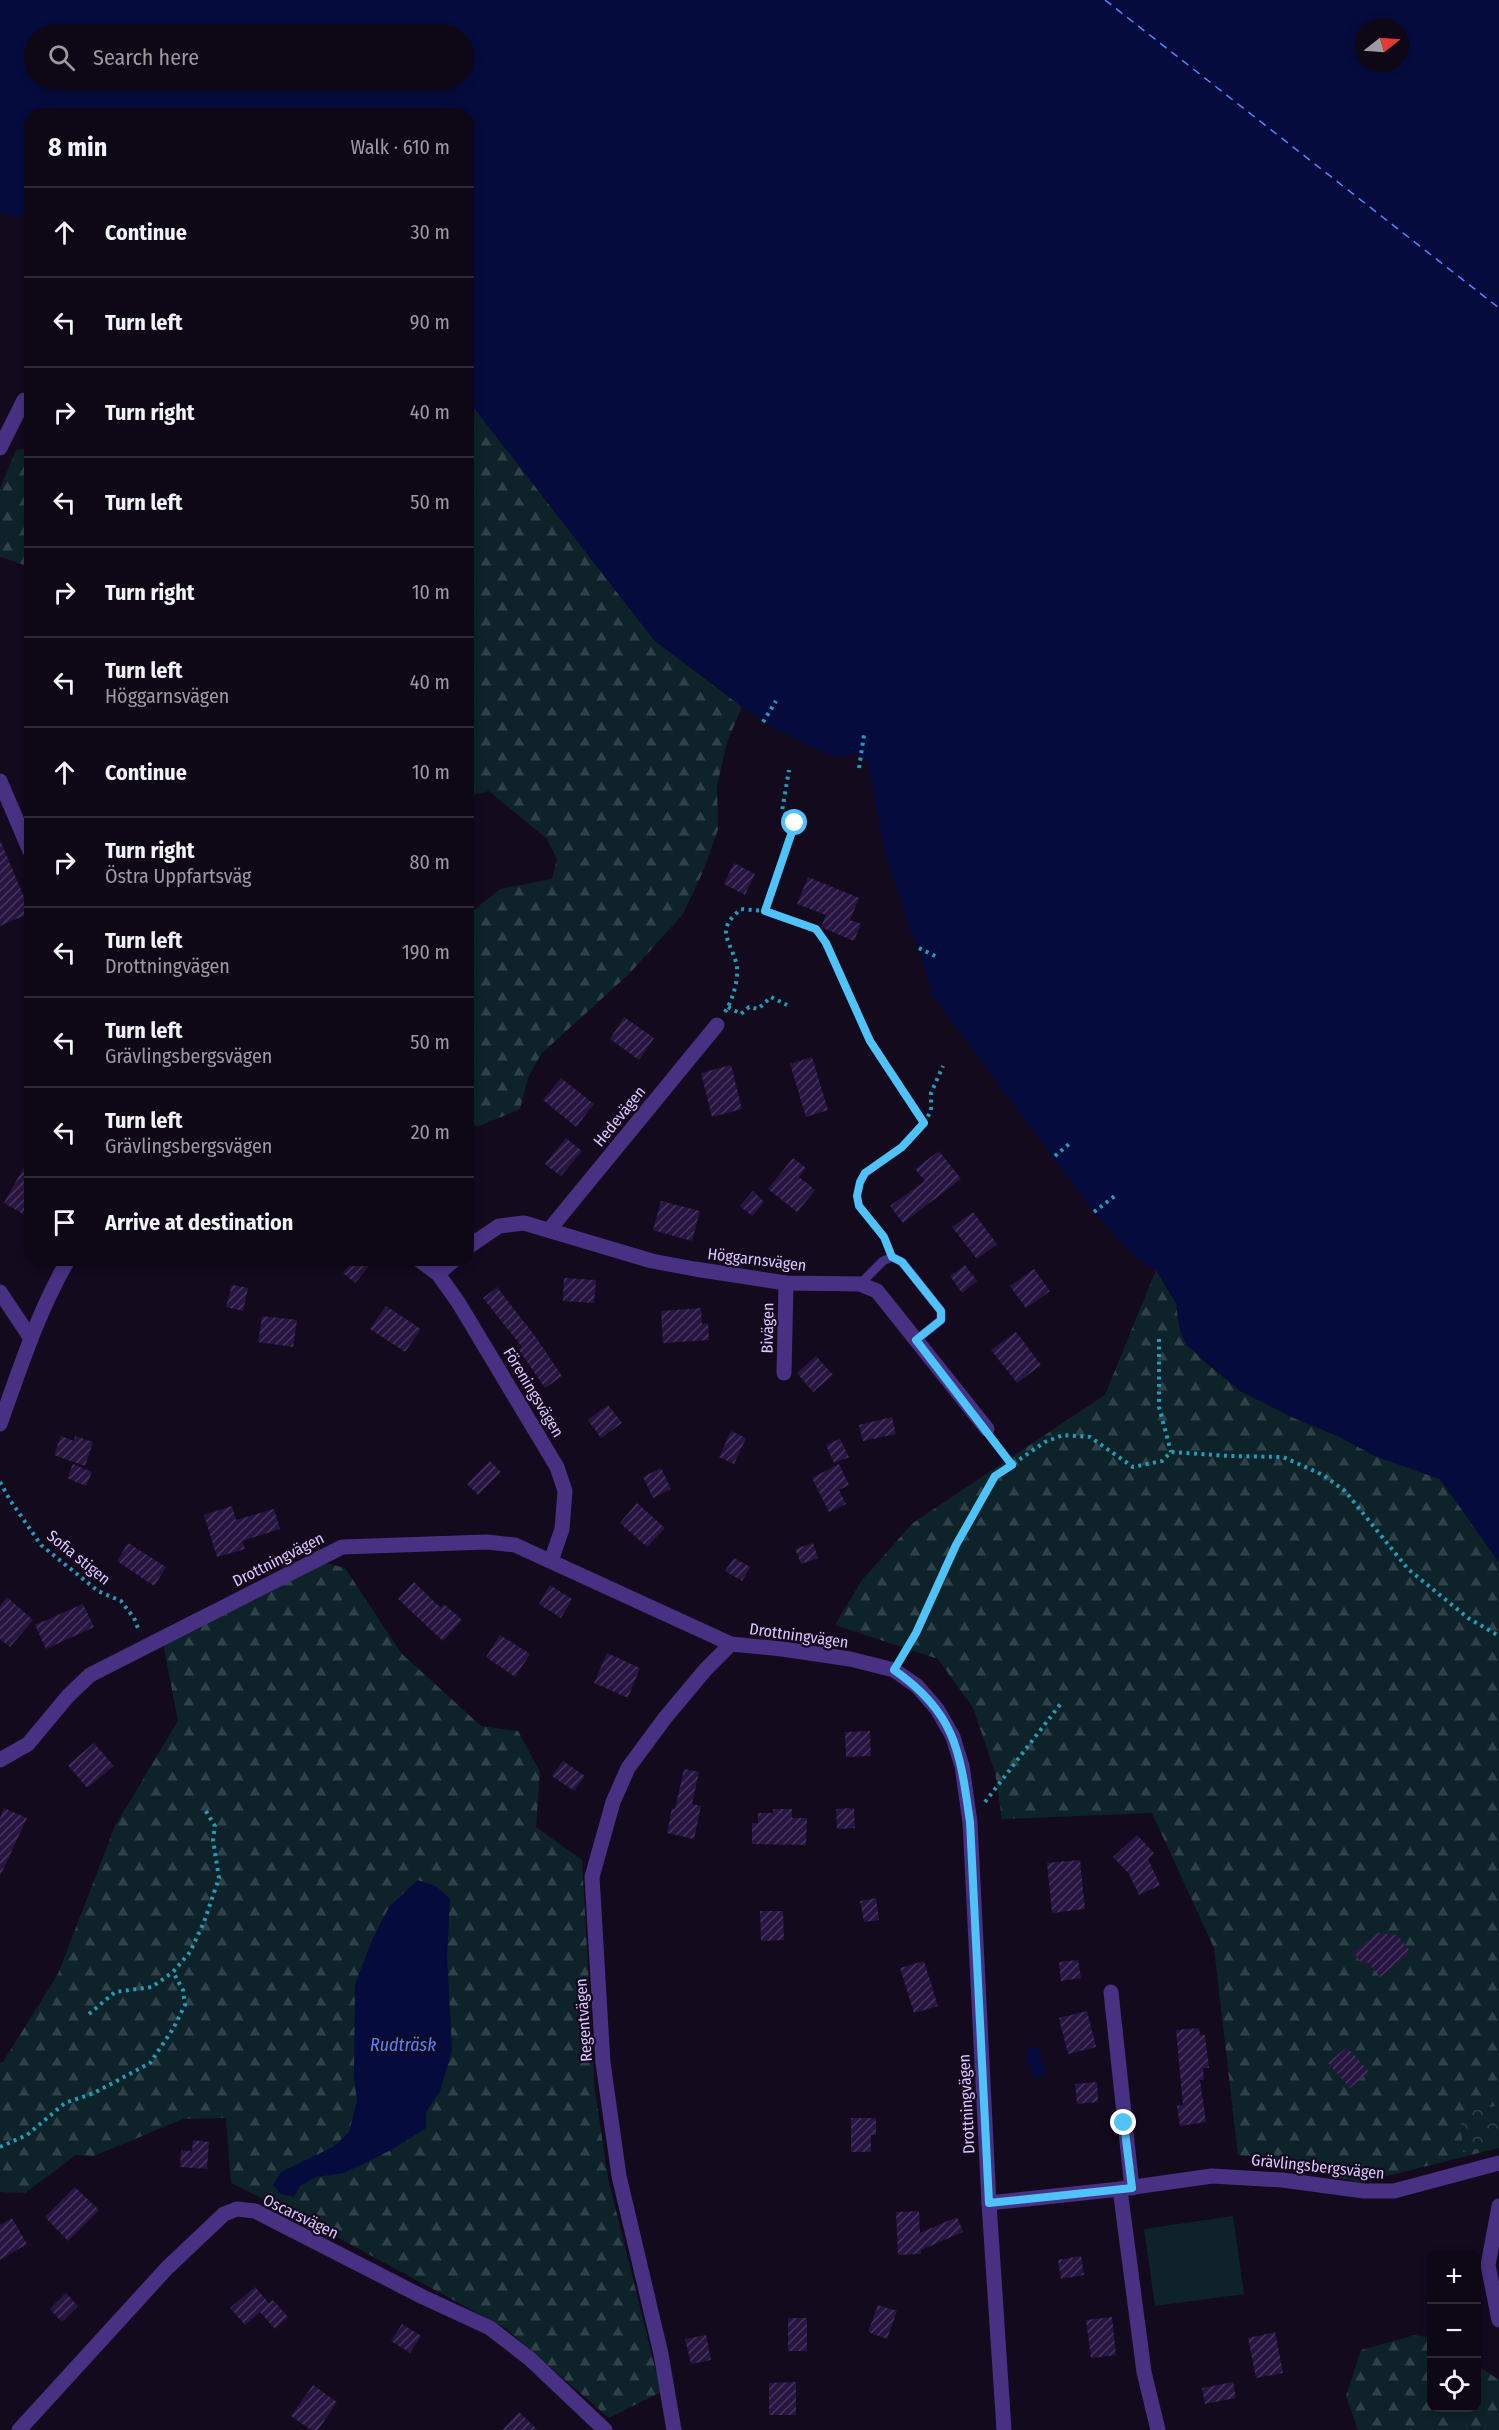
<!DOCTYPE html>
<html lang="en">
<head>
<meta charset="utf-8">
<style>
  :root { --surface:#0e0816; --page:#17111f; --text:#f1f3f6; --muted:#9b9aa1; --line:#2e2935 }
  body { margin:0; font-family:"Fira Sans Condensed",sans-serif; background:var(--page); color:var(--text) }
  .controls { position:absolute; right:18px; bottom:18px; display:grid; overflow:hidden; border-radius:12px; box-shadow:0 3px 9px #0003 }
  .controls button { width:54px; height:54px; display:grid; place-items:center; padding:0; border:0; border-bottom:2px solid var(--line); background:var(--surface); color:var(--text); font:30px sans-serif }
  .compass { position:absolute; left:1355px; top:18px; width:54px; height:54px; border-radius:50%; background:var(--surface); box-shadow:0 3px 9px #0003; rotate:73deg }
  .stop { position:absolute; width:18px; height:18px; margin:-14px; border:4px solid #4fc3f7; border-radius:50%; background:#fff }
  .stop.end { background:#4fc3f7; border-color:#fff; box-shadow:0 2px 6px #0008 }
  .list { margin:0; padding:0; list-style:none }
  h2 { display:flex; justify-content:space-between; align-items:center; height:78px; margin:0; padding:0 24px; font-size:26px }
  h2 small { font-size:20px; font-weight:400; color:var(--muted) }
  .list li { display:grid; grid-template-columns:39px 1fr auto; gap:18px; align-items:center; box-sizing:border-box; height:90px; padding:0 24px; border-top:2px solid var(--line) }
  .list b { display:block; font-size:22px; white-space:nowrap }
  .list p { margin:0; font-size:20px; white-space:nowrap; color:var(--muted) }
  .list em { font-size:20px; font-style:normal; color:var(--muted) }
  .icon { flex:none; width:33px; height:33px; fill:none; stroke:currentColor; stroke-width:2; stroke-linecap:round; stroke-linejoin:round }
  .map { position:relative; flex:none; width:1499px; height:2430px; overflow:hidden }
  .search { position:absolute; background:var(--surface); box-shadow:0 3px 9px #0003; left:24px; top:24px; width:450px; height:66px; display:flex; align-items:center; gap:15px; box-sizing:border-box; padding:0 21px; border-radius:33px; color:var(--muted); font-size:22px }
  .panel { position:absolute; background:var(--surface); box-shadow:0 3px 9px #0003; left:24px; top:108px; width:450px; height:1158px; border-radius:18px }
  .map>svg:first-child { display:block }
  .forest { fill:url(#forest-firs) }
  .park { fill:url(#park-crowns) }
  .pitch { fill:#0d2329 }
  .water { fill:#050b3d; fill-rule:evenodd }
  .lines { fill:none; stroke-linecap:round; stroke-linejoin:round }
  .ferry { stroke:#5586ff; stroke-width:1.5; stroke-dasharray:8 6; stroke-linecap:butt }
  .building { fill:url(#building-hatch) }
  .path { stroke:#239cb8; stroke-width:4; stroke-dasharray:3 4.5; stroke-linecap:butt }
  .lane { stroke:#483182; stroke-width:9 }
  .street { stroke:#483182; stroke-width:15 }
  .route { stroke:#4fc3f7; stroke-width:8 }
  .labels { text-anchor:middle; stroke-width:4.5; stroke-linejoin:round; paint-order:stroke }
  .street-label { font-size:16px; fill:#dcc7ff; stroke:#130a1e }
  .water-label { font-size:18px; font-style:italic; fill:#5586ff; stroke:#130a1e }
</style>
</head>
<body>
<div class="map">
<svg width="1499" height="2430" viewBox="0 0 1499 2430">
  <defs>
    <pattern id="forest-firs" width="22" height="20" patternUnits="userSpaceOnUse" patternTransform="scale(1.5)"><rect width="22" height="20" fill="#0d2329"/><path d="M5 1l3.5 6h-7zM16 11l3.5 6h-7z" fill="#304149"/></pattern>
    <pattern id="park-crowns" width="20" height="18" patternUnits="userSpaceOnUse" patternTransform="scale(1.5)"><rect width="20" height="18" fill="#0d2329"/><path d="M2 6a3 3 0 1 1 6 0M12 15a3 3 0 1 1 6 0" fill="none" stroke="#304149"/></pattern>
    <pattern id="building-hatch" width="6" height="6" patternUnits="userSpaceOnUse" patternTransform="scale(1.5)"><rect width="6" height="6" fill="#291541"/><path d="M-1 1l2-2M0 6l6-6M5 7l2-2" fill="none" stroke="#47365e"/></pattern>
  </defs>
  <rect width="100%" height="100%" fill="#130a1e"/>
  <!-- forest -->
  <g class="forest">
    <polygon points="468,400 654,640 742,707 727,742 717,786 718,829 705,867 683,914 629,974 541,1054 528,1078 520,1109 479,1126 468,1126 468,915 500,889 552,879 557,859 547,839 489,791 468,796"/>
    <polygon points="30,448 30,567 0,557 0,489 16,450"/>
    <polygon points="1156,1270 1176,1303 1180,1330 1186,1344 1206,1363 1240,1390 1294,1418 1338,1436 1375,1456 1440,1479 1499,1562 1499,2148 1359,2183 1278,2159 1238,2155 1214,1948 1152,1813 1002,1819 995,1772 973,1708 938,1659 835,1625 862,1580 913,1523 1105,1395"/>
    <polygon points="311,1559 345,1568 402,1654 481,1726 518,1731 540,1772 536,1827 582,1860 595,2091 608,2178 661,2392 609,2418 505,2328 311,2223 231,2183 226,2118 183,2119 94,2156 76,2155 25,2193 0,2192 0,2063 3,2062 58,1974 115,1826 178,1721 161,1632 197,1612"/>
    <polygon points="1415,2335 1431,2338 1432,2408 1476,2408 1477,2365 1499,2380 1499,2430 1358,2430 1346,2396 1361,2350"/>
  </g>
  <!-- park -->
  <polygon class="park" points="1499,2105 1499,2144 1463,2152 1460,2114"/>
  <!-- pitch -->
  <polygon class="pitch" points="1233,2216 1244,2294 1155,2306 1144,2229"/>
  <!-- water -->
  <g class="water">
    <path d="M0,0H1499V1562L1440,1479L1375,1456L1338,1436L1294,1418L1240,1391L1186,1344L1180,1330L1176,1303L1156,1270L1137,1259L1094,1212L932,995L919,948L911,934L885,851L868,763L858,754L839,757L817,750L763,722L654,640L468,400V114H30V220L0,212ZM1364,27H1400V63H1364ZM34,34H464V80H34Z"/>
    <polygon points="418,1880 437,1887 450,1899 447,1956 452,2050 440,2091 426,2112 426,2128 393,2149 344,2173 316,2177 300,2186 294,2197 281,2194 273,2185 281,2172 333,2147 349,2132 357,2101 354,2077 355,1984 373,1938 389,1907"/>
    <polygon points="1038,2046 1046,2075 1033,2079 1025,2050"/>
  </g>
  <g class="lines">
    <!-- ferry -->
    <polyline class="ferry" points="1105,0 1499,308"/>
  </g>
  <!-- building -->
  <g class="building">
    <polygon points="0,840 30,911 30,913 0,926"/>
    <polygon points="734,863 755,874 745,895 724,884"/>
    <polygon points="808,877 859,898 850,920 861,924 854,941 821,927 826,915 797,904"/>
    <polygon points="624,1017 654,1038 639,1060 610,1039"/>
    <polygon points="812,1057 828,1110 806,1117 790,1064"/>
    <polygon points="731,1065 742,1109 712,1117 701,1073"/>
    <polygon points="561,1078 594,1104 576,1127 543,1100"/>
    <polygon points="566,1138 582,1151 561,1176 545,1164"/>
    <polygon points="939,1151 961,1179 903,1223 890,1206 925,1181 915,1169"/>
    <polygon points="30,1156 30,1201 23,1214 4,1203"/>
    <polygon points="793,1158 806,1168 799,1177 815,1190 797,1212 768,1189"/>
    <polygon points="753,1191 764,1202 752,1216 740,1206"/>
    <polygon points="661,1201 700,1211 692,1241 653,1230"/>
    <polygon points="973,1212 997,1244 977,1259 952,1227"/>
    <polygon points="354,1260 374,1260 355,1283 343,1273"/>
    <polygon points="965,1265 977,1281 962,1293 950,1276"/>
    <polygon points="1034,1269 1050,1291 1026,1308 1010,1286"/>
    <polygon points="564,1278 596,1280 594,1303 563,1301"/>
    <polygon points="232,1285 248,1288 243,1311 226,1307"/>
    <polygon points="497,1287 535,1336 562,1376 545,1388 519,1350 522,1347 483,1298"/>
    <polygon points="386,1306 421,1329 405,1352 370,1329"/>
    <polygon points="701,1308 702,1324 708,1323 709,1340 663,1343 661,1311"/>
    <polygon points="262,1316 297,1320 293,1347 258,1342"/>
    <polygon points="1016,1332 1041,1365 1017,1383 991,1350"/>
    <polygon points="816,1356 833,1375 813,1392 797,1373"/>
    <polygon points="608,1405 622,1423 601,1438 588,1420"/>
    <polygon points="892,1417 896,1434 863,1441 859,1425"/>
    <polygon points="731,1431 746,1438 734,1464 719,1457"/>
    <polygon points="61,1436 74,1441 75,1436 93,1442 85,1466 54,1455"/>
    <polygon points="840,1439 849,1457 834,1463 826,1445"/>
    <polygon points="490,1461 501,1472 478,1495 467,1484"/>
    <polygon points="73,1464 92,1472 86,1486 67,1478"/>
    <polygon points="839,1464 849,1485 839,1490 846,1504 829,1512 812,1478"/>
    <polygon points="661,1468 671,1489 653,1498 643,1477"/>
    <polygon points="637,1503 665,1528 647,1547 620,1523"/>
    <polygon points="232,1506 236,1520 274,1509 280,1529 242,1541 245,1549 217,1557 204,1515"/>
    <polygon points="128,1543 166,1567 154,1586 117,1561"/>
    <polygon points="813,1543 818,1558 801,1564 795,1549"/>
    <polygon points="734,1558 750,1567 742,1581 725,1571"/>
    <polygon points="414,1582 441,1608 444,1604 462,1620 443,1641 398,1599"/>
    <polygon points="550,1585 572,1599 561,1618 539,1604"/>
    <polygon points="7,1597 33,1620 10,1647 0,1639 0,1606"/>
    <polygon points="83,1604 94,1627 46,1649 35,1625"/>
    <polygon points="500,1635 530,1654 515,1677 486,1657"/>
    <polygon points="607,1653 640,1668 628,1698 594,1683"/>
    <polygon points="870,1731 871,1756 846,1757 845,1732"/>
    <polygon points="94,1743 114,1766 87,1788 68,1765"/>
    <polygon points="563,1761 585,1776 574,1791 552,1776"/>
    <polygon points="684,1769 699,1772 692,1804 701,1806 694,1839 667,1833 672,1808 675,1809"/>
    <polygon points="4,1808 27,1818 0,1876 0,1818"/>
    <polygon points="854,1808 855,1828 837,1829 836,1809"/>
    <polygon points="773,1809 792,1809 792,1818 807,1818 806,1845 752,1844 752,1823 758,1823 758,1813 773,1813"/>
    <polygon points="1137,1835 1154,1853 1148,1859 1160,1885 1139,1895 1129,1874 1113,1857"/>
    <polygon points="1080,1860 1085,1909 1052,1913 1047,1863"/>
    <polygon points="876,1898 879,1920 864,1922 860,1901"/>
    <polygon points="760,1911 783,1911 784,1940 761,1941"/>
    <polygon points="1378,1933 1397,1935 1411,1952 1380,1977 1368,1962 1363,1965 1353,1952"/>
    <polygon points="1078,1960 1081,1978 1061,1981 1059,1962"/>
    <polygon points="924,1961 938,2006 914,2013 900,1968"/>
    <polygon points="1087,2011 1096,2047 1068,2054 1059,2018"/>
    <polygon points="1199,2028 1200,2035 1205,2035 1209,2068 1203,2068 1204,2080 1200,2080 1206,2122 1180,2126 1177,2106 1183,2105 1176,2030"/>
    <polygon points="1347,2047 1369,2072 1350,2088 1328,2063"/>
    <polygon points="1097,2082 1098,2102 1077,2104 1075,2084"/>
    <polygon points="851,2118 876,2118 876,2135 871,2135 871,2152 851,2152"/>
    <polygon points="193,2140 209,2142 207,2169 180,2167 181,2150 192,2151"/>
    <polygon points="75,2187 99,2210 68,2241 45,2217"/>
    <polygon points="919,2211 920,2233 957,2217 963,2232 921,2250 921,2254 898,2255 896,2212"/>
    <polygon points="12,2218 27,2244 0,2260 0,2225"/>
    <polygon points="1081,2256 1084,2275 1061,2279 1058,2260"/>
    <polygon points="255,2287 269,2303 273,2300 288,2317 275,2329 260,2312 245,2325 230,2308"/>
    <polygon points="66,2293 78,2306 62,2322 50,2309"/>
    <polygon points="878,2305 897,2311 887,2339 868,2332"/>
    <polygon points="1112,2317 1116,2355 1091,2358 1086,2320"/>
    <rect x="788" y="2318" width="19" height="33"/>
    <polygon points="402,2324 421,2336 410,2353 391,2341"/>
    <polygon points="1275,2332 1283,2373 1256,2378 1248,2338"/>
    <polygon points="706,2335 711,2360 691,2364 685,2339"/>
    <polygon points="796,2382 796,2415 769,2415 769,2383"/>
    <polygon points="1233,2382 1236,2398 1205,2404 1202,2388"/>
    <polygon points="313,2385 337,2402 318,2430 311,2430 291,2416"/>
    <polygon points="519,2412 538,2430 502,2430"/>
  </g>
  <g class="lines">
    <!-- path -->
    <g class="path">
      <polyline points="763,722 776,701"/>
      <polyline points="859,768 864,735"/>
      <polyline points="765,911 795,823 782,811 789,770"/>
      <polyline points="919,948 937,957"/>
      <polyline points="728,1007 741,1014 749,1007 758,1009 771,997 787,1005"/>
      <path d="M725,1012C733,999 740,977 736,962C728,937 716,930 741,909L765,911L816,929L827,943L870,1041L924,1123C916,1131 909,1140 901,1147C885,1162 844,1177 860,1206C867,1220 881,1230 887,1244"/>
      <polyline points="924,1123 931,1111 931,1093 943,1066"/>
      <polyline points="1055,1156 1069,1144"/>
      <polyline points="1094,1212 1116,1195"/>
      <polyline points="1159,1339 1159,1407 1171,1452"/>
      <polyline points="996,1441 1012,1465"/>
      <polyline points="0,1482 10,1500 41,1545 98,1591 121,1601 134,1618 139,1631"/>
      <polyline points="902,1656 916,1633 956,1545 995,1476 1045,1442 1063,1435 1090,1437 1133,1467 1162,1461 1171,1452 1229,1456 1283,1457 1323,1475 1345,1491 1408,1569 1468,1618 1499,1636"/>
      <polyline points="985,1802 1062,1702"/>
      <polyline points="89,2014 115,1992 152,1987 173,1972"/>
      <polyline points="0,2147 27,2135 65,2103 94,2093 150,2063 173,2029 185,2005 183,1990 173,1972 190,1952 204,1922 219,1878 213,1840 215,1826 204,1808"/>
    </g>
    <!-- lane -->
    <polyline class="lane" points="860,1284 883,1261 892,1257 902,1262 941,1311 941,1320 916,1340"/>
    <!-- street -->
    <g class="street">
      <polyline points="0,448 24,400"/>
      <polyline points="0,781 30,851"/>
      <polyline points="549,1230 717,1025"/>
      <polyline points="468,1247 499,1226 524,1223 652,1261 695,1269 786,1283 860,1284 877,1291 987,1429"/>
      <polyline points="419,1260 438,1274 458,1302 557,1467 565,1491 562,1529 551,1561"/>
      <polyline points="438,1274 454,1260"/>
      <polyline points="0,1292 30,1337"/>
      <polyline points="784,1373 786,1283"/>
      <path d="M0,1424C20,1368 38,1312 68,1260"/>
      <polyline points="0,1760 28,1744 68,1696 90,1675 342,1547 487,1542 515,1545 731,1644 782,1649 850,1659 894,1670 917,1686 937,1709 953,1737 962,1766 970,1822 989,2203 1004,2430"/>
      <polyline points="1111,1992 1132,2188"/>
      <polyline points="1120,2189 1144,2372 1158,2430"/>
      <polyline points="989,2203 1120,2189 1212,2176 1282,2180 1364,2191 1394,2191 1499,2163"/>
      <polyline points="1499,2206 1488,2265 1499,2320"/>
      <polyline points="19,2430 167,2268 224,2214 237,2209 255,2211 423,2297 490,2328 530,2359 605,2430"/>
      <polyline points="674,2430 661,2354 619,2176 603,2063 592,1877 613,1802 628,1768 665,1718 706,1669 731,1644"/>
    </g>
  </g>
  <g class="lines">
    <!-- route -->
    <path class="route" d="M795,823L765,911L816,929L826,943L870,1041L924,1123L902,1147L865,1173L860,1182L857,1196L859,1206L884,1237L892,1257L902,1262L941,1311V1320L916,1340L1012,1465L995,1476L956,1545L916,1633L894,1670C956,1713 960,1752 970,1822L989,2203L1132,2188L1124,2123"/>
  </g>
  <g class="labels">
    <!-- street labels -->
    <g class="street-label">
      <text transform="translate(619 1116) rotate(-51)" y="6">Hedevägen</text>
      <text transform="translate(757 1259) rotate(7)" y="6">Höggarnsvägen</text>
      <text transform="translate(767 1328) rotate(-89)" y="6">Bivägen</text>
      <text transform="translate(534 1392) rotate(59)" y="6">Föreningsvägen</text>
      <text transform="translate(79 1557) rotate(39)" y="6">Sofia stigen</text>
      <text transform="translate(278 1559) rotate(-27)" y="6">Drottningvägen</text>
      <text transform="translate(799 1635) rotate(8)" y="6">Drottningvägen</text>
      <text transform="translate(583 2020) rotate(-94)" y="6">Regentvägen</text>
      <text transform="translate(966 2104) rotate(-93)" y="6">Drottningvägen</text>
      <text transform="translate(1318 2166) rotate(6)" y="6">Grävlingsbergsvägen</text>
      <text transform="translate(301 2216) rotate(26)" y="6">Oscarsvägen</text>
    </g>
    <!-- water labels -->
    <g class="water-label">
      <text x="403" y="2051">Rudträsk</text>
    </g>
  </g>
</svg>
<div class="controls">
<button>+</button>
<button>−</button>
<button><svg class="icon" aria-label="locate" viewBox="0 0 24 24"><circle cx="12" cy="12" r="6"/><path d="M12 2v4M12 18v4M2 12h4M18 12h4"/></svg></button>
</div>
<svg class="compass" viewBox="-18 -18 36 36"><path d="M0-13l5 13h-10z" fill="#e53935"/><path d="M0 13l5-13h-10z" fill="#9b9aa1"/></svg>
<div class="stop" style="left:795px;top:823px"></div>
<div class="stop end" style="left:1124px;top:2123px"></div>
<div class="search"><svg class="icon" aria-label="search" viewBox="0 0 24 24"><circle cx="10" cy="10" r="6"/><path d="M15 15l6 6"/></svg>Search here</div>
<section class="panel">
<h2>8 min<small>Walk · 610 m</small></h2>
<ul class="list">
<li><svg class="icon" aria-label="ahead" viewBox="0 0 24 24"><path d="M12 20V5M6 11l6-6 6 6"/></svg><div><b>Continue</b></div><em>30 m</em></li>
<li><svg class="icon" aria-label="left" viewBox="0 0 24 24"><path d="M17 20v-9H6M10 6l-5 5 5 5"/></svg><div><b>Turn left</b></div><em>90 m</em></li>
<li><svg class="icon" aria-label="right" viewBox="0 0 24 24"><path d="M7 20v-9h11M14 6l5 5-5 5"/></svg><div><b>Turn right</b></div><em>40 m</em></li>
<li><svg class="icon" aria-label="left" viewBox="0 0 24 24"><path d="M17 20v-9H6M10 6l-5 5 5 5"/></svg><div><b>Turn left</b></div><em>50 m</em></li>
<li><svg class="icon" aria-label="right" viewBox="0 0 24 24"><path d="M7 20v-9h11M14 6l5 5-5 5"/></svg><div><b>Turn right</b></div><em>10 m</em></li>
<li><svg class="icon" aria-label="left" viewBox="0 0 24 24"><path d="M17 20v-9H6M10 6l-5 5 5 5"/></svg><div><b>Turn left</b><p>Höggarnsvägen</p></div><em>40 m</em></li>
<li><svg class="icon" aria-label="ahead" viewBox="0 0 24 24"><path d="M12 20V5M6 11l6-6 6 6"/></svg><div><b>Continue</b></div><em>10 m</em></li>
<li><svg class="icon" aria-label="right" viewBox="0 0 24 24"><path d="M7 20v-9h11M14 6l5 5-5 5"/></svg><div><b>Turn right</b><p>Östra Uppfartsväg</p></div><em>80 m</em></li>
<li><svg class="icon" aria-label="left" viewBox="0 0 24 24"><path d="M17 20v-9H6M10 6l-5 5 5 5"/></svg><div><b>Turn left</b><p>Drottningvägen</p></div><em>190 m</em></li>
<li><svg class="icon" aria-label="left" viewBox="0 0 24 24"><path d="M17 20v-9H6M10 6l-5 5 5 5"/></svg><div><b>Turn left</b><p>Grävlingsbergsvägen</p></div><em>50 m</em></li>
<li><svg class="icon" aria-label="left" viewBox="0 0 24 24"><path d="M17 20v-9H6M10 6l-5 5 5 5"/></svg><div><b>Turn left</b><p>Grävlingsbergsvägen</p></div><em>20 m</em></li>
<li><svg class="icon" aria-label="arrive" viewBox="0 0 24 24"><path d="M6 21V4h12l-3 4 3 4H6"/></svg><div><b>Arrive at destination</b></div></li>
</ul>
</section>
</div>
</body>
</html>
